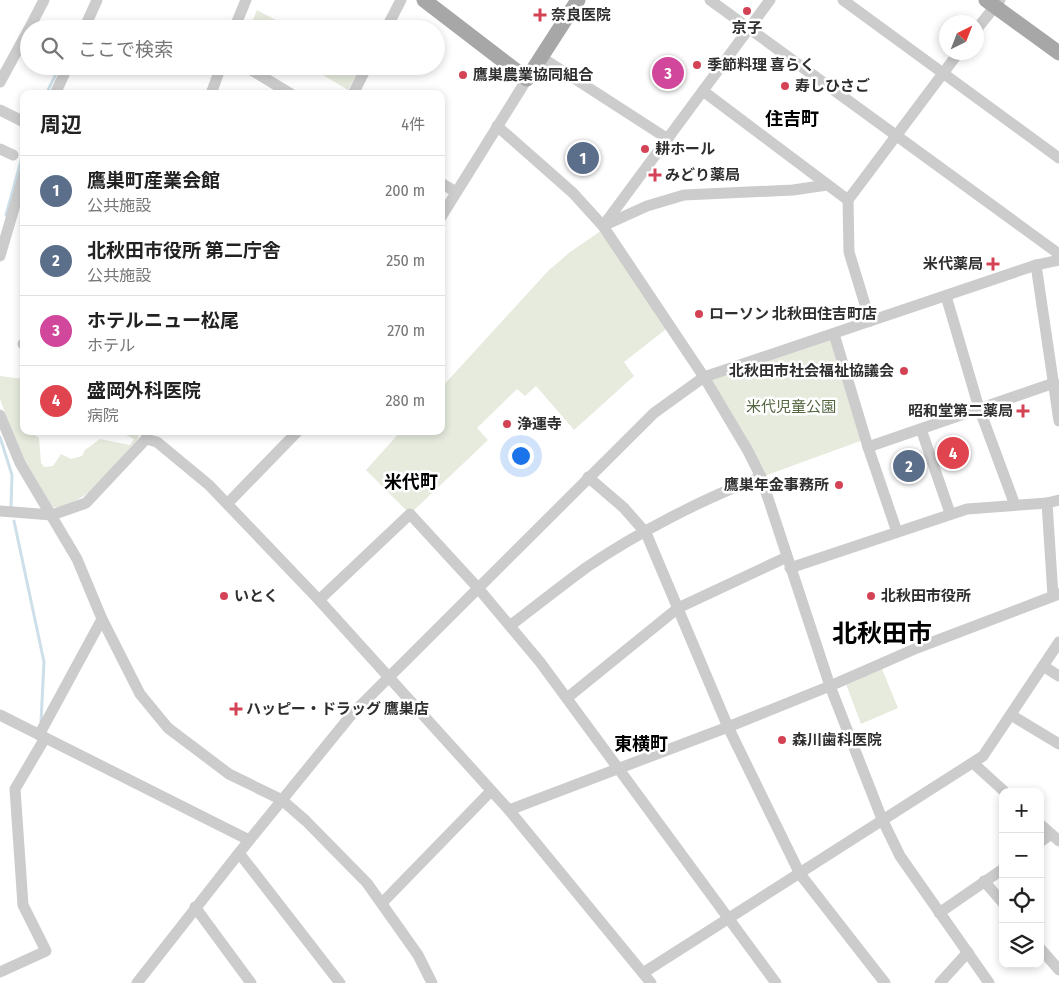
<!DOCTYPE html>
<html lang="ja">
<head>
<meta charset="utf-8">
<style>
  :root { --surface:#fff; --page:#f2f2f2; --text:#222; --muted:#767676; --line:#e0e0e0; --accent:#d44355 }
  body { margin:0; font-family:"Fira Sans Condensed","Noto Sans JP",sans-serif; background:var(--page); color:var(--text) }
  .controls { position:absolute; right:15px; bottom:15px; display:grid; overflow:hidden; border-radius:10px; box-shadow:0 2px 8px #0003 }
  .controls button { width:45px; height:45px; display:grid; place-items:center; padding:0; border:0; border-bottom:1px solid var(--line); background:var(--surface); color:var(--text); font:25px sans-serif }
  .compass { position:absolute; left:939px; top:15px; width:45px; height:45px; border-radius:50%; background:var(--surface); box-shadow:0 2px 8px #0003; rotate:42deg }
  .you { position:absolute; left:520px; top:455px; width:18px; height:18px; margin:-12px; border:4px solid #fff; border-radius:50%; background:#1a73e8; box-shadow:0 0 0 8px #1a73e833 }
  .badge { display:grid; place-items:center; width:32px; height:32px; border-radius:50%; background:var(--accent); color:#fff; font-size:16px; font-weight:700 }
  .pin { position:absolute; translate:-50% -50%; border:2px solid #fff; box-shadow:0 1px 5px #0006 }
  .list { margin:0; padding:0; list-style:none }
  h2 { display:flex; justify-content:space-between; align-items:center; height:65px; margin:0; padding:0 20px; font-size:21px }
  h2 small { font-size:16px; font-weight:400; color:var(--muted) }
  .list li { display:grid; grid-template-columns:32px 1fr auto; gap:15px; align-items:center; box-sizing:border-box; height:70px; padding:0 20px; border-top:1px solid var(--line) }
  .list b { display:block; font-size:19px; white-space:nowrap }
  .list p { margin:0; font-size:16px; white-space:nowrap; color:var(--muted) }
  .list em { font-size:16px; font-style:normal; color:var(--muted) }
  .icon { flex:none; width:28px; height:28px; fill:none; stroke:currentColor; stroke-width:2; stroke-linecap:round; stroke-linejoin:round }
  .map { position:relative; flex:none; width:1059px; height:983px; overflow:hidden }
  .search { position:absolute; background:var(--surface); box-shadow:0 2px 8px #0003; left:20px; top:20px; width:425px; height:55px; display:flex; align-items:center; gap:12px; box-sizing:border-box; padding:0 18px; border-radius:28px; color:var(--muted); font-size:19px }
  .panel { position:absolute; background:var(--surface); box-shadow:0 2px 8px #0003; left:20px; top:90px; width:425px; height:345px; border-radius:10px }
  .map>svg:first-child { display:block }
  .green { fill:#e6ebde }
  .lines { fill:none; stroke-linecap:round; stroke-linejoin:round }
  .stream { stroke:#cddfe9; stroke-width:3 }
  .minor { stroke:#ccc; stroke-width:11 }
  .major { stroke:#a7a7a7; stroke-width:15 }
  .poi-dot { fill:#d44355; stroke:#fff; stroke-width:2 }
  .labels { text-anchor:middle; stroke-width:5; stroke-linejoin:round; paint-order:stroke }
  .poi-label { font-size:15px; font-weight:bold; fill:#2f2f2f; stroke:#fff; text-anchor:start }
  .park-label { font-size:15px; fill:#546741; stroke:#fff }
  .quarter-label { font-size:18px; font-weight:bold; fill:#000; stroke:#fff }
  .town-label { font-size:25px; font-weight:bold; fill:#000; stroke:#fff }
</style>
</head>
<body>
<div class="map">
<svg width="1059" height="983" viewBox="0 0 1059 983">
  <rect width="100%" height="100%" fill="#fff"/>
  <!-- green -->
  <g class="green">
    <polygon points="257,10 287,26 289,22 303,29 249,29"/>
    <polygon points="308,66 361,66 348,90"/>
    <polygon points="605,228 670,326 624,362 634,376 574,430 536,386 525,396 517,389 477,428 488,440 410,514 366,470 401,431 441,431 441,388 548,271 570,252"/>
    <polygon points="834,334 866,439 761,477 704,377"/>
    <path d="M0,376L24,379V431H34L33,434L39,438L41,463L44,467L53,466L61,454L71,459L82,456L85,450L100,439L130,445L134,439L118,431H139L138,439C113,467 92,503 52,508L23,461L0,399Z"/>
    <polygon points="882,669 898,708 861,724 846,684"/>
  </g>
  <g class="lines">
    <!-- stream -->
    <g class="stream">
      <polyline points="46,94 60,66"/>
      <polyline points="6,215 24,150"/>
      <polyline points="0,437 12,475 11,508"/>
      <polyline points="14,521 44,662 41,722"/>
    </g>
    <!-- minor -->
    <g class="minor">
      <polyline points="710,0 1059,254"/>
      <polyline points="843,0 1059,158"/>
      <polyline points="29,29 44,0"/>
      <polyline points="84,29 97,0"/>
      <polyline points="234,29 246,0"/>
      <polyline points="386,29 401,0"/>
      <polyline points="976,30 1000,0"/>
      <polyline points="541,57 668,139"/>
      <polyline points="245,66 291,94"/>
      <polyline points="0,82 29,29"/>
      <polyline points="703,91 848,200"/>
      <polyline points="55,94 68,66"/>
      <polyline points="211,94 221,66"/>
      <polyline points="353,94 367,66"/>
      <polyline points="0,110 24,122"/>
      <polyline points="497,126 573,193 603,226 704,377 748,451 761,477 830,686 882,819 900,856 989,983"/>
      <polyline points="0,149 13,155"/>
      <polyline points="441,183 456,192"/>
      <polyline points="441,217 527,79"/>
      <polyline points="605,225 647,206 684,195 793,190 827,185"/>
      <polyline points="603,226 770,0"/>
      <polyline points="0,256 24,174"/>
      <polyline points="1036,265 1059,421"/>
      <polyline points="946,296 979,408 1015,505"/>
      <polyline points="870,321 849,252 848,200 959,52"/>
      <polyline points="834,334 868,447 897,532"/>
      <polyline points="23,344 24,345"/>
      <polyline points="0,415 20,463 77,559 102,619 140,694 168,728 229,774 282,800 306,821 367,883 418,955 432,983"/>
      <polyline points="921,429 950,513"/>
      <polyline points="146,439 157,442 209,485 319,600 509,810 651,983"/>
      <polyline points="868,447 1054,383"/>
      <polyline points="588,477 624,508 646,533 728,727 800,874 885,983"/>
      <polyline points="228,503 298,431"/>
      <polyline points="1047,503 1053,596"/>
      <polyline points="0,511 52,515 86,503 146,439 147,432"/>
      <polyline points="790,568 967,509 1047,503 1059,500"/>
      <polyline points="319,600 410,514 478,588 540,662 776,983"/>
      <path d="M511,625C536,606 561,586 587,567C637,533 704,498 761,477"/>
      <polyline points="1043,666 1059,676"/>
      <polyline points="567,698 678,608 787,557"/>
      <polyline points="0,715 249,840"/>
      <polyline points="1011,715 1059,744"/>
      <polyline points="39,735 102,619"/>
      <polyline points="973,763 1005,792"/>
      <polyline points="509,810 728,727 830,686 917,648 1059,594"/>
      <polyline points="1040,824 1059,841"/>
      <polyline points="1040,842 1051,834"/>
      <polyline points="239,853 340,983"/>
      <polyline points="984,881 1003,903"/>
      <polyline points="382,903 491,791"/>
      <polyline points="195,907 251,983"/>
      <polyline points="939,913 1003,869"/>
      <polyline points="1040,948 1059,970"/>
      <polyline points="0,972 46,951 23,905 15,789 45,738"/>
      <polyline points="643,973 983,756 1059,642"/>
      <polyline points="137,983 239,853 352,714 654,413 704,377 1036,265 1059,260"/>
      <polyline points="940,983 968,952"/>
    </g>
    <!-- major -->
    <g class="major">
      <polyline points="424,0 527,79 578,0"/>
      <polyline points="986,0 1059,53"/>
    </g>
  </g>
  <!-- markers -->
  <g class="poi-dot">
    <circle cx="747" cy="11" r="5"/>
    <path d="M537.5 7.5h5v5h5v5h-5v5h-5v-5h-5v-5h5z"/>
    <circle cx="697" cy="65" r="5"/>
    <circle cx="463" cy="75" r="5"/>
    <circle cx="785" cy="86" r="5"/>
    <circle cx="645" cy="149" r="5"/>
    <path d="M652.5 167.5h5v5h5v5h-5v5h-5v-5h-5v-5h5z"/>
    <path d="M990.5 256.5h5v5h5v5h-5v5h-5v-5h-5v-5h5z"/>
    <circle cx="699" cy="314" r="5"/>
    <circle cx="904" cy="371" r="5"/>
    <path d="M1020.5 403.5h5v5h5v5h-5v5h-5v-5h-5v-5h5z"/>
    <circle cx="507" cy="424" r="5"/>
    <circle cx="839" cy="485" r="5"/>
    <circle cx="224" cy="596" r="5"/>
    <circle cx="871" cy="596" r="5"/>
    <path d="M233.5 701.5h5v5h5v5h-5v5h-5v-5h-5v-5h5z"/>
    <circle cx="782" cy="740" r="5"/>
  </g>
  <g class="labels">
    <!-- poi labels -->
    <g class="poi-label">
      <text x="551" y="20">奈良医院</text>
      <text x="747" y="33" text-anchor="middle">京子</text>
      <text x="707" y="70">季節料理 喜らく</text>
      <text x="473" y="80">鷹巣農業協同組合</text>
      <text x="795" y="91">寿しひさご</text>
      <text x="655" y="154">耕ホール</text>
      <text x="665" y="180">みどり薬局</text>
      <text x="983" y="269" text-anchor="end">米代薬局</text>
      <text x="709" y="319">ローソン 北秋田住吉町店</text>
      <text x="894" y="376" text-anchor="end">北秋田市社会福祉協議会</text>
      <text x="1013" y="416" text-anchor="end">昭和堂第二薬局</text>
      <text x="517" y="429">浄運寺</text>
      <text x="829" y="490" text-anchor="end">鷹巣年金事務所</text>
      <text x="234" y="601">いとく</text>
      <text x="881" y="601">北秋田市役所</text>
      <text x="246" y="714">ハッピー・ドラッグ 鷹巣店</text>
      <text x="792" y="745">森川歯科医院</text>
    </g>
    <!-- park labels -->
    <g class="park-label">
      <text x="791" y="412">米代児童公園</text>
    </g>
    <!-- quarter labels -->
    <g class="quarter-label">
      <text x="792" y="125">住吉町</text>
      <text x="411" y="488">米代町</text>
      <text x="641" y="750">東横町</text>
    </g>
    <!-- town labels -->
    <g class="town-label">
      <text x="882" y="642">北秋田市</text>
    </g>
  </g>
</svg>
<div class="controls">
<button>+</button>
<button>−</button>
<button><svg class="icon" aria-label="locate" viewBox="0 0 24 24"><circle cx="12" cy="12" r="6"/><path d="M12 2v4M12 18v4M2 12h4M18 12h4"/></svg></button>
<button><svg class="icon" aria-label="layers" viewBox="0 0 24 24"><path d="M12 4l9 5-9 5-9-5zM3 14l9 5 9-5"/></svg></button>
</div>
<svg class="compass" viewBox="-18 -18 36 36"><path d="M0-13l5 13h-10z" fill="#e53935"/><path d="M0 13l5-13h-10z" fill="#767676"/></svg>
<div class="you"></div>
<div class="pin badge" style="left:583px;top:158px;background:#5c6f8a">1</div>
<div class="pin badge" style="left:909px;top:466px;background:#5c6f8a">2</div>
<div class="pin badge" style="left:668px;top:73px;background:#d1479c">3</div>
<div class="pin badge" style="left:953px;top:453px;background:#e0444e">4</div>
<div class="search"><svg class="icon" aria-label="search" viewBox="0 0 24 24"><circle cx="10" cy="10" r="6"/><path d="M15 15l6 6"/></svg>ここで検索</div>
<section class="panel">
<h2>周辺<small>4件</small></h2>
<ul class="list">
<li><span class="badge" style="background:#5c6f8a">1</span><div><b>鷹巣町産業会館</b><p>公共施設</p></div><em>200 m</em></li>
<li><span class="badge" style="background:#5c6f8a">2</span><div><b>北秋田市役所 第二庁舎</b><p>公共施設</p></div><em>250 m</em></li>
<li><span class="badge" style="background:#d1479c">3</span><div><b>ホテルニュー松尾</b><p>ホテル</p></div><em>270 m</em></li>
<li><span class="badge" style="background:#e0444e">4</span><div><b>盛岡外科医院</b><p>病院</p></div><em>280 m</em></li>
</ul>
</section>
</div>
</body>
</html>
